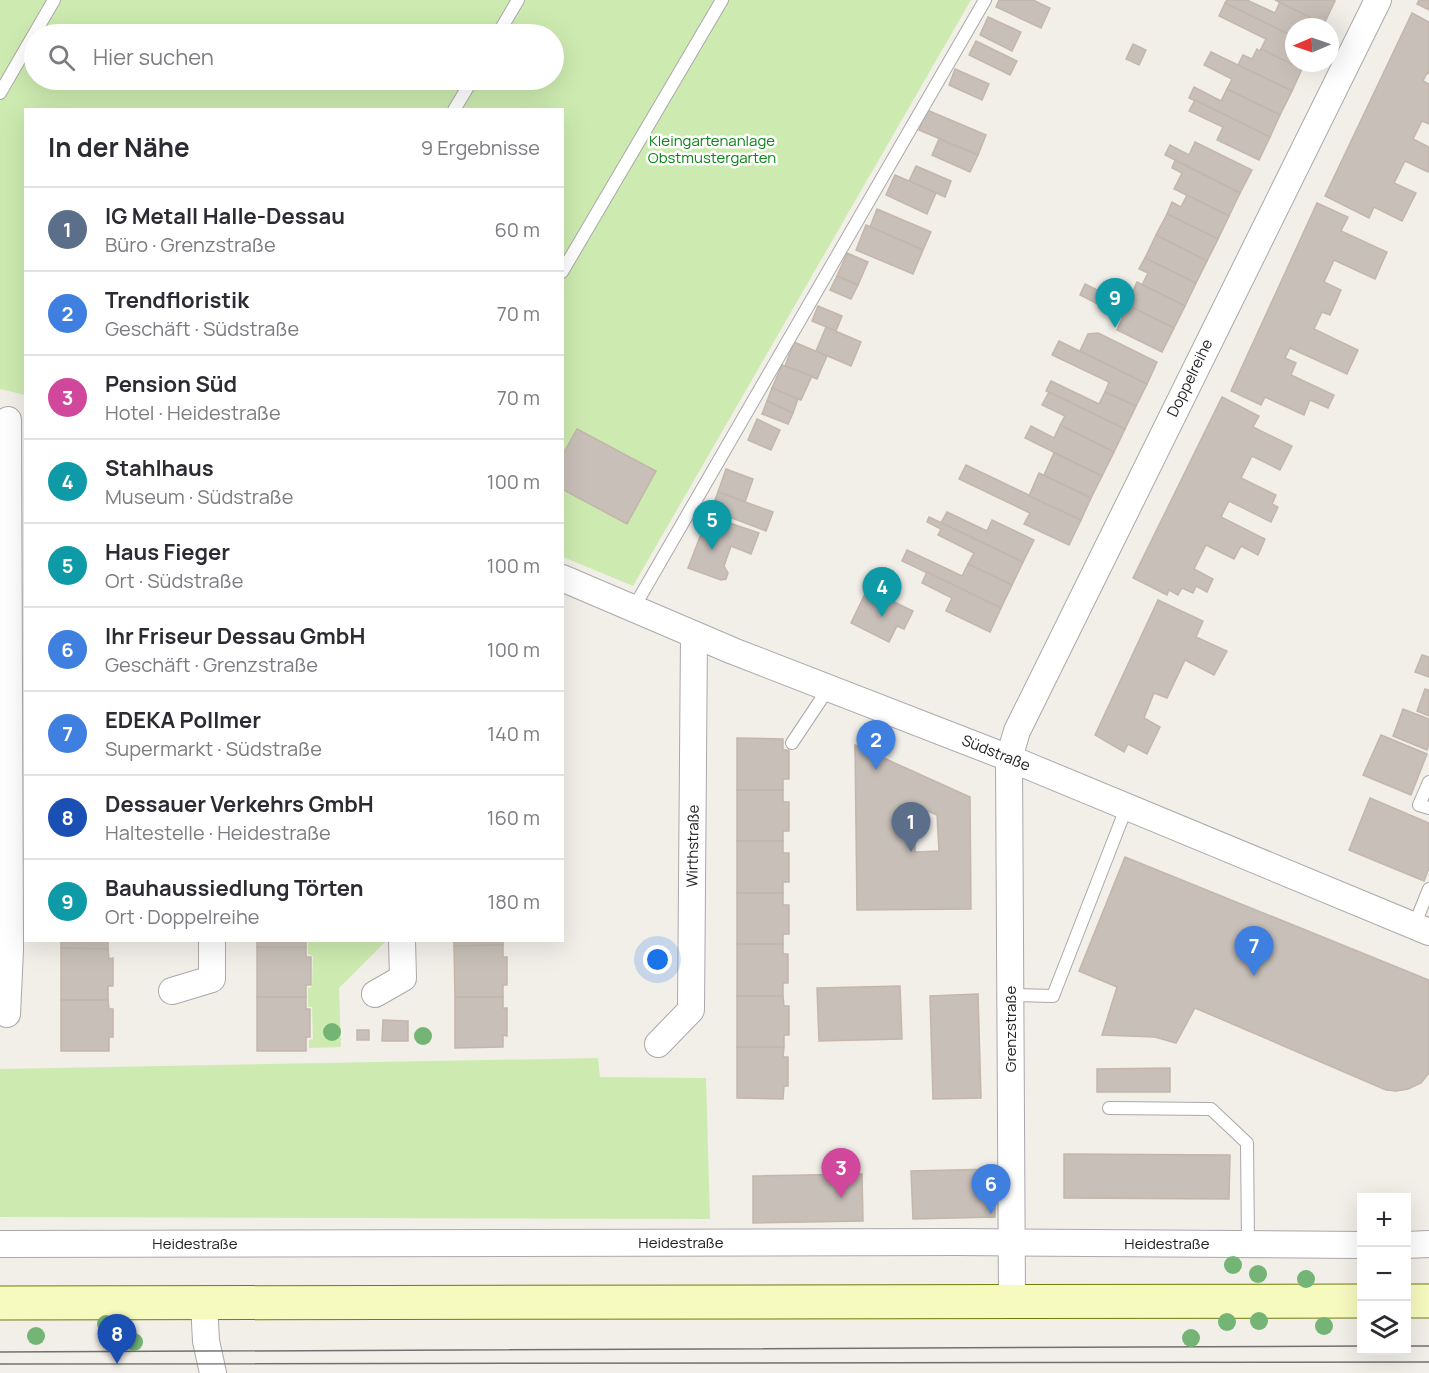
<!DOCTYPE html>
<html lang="de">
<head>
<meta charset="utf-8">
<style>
  :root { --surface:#fff; --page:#f7f7f7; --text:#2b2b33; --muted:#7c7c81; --line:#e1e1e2; --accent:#d40000 }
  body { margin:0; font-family:Manrope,sans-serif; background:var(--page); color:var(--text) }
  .controls { position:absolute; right:18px; bottom:18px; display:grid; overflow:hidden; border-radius:0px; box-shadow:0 6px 24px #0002 }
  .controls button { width:54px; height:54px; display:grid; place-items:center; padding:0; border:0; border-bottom:2px solid var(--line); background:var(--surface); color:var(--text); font:30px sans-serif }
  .compass { position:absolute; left:1285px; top:18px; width:54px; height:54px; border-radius:50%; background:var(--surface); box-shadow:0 6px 24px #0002; rotate:268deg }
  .you { position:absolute; left:658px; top:960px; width:21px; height:21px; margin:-15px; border:4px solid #fff; border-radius:50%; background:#1a73e8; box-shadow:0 0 0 9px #1a73e833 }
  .badge { display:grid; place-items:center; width:39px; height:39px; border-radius:50%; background:var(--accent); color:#fff; font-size:20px; font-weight:700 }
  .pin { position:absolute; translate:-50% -50px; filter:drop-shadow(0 2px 3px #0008) }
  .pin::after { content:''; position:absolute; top:32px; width:21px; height:18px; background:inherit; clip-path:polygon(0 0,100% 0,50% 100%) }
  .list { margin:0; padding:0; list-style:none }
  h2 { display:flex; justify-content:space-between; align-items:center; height:78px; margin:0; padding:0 24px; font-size:26px }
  h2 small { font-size:20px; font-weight:400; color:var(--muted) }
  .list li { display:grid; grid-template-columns:39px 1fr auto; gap:18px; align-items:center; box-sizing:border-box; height:84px; padding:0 24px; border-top:2px solid var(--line) }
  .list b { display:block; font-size:22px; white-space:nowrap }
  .list p { margin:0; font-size:20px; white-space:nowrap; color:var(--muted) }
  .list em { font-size:20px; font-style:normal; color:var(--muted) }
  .icon { flex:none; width:33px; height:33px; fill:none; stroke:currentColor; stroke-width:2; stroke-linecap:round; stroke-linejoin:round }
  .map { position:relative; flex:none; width:1429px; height:1373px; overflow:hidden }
  .search { position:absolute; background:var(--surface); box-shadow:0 6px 24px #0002; left:24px; top:24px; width:540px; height:66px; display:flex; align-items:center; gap:15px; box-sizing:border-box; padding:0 21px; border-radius:33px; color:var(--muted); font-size:22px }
  .panel { position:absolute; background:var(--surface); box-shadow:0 6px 24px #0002; left:24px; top:108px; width:540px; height:834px; border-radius:0px }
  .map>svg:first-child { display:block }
  .grass { fill:#cdebb0; fill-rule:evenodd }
  .building { fill:#c7bfb8; stroke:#c4b6ab; stroke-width:1.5; fill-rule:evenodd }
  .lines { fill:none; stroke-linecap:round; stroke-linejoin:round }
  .lane-casing { stroke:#a9a9a9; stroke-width:14 }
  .street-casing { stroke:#a9a9a9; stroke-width:28 }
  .secondary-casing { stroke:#707d05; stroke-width:35 }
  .lane { stroke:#fff; stroke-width:12 }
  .street { stroke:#fff; stroke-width:26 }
  .secondary { stroke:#f7fabf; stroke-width:33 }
  .tram { stroke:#707070; stroke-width:1.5 }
  .tree { fill:#74b475 }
  .labels { text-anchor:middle; stroke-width:5; stroke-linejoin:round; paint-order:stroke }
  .park-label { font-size:15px; fill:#0c8416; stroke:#fff }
  .street-label { font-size:15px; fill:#222; stroke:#fff }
</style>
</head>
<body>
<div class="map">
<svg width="1429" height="1373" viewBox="0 0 1429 1373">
  <rect width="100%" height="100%" fill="#f2efe9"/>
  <!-- grass -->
  <g class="grass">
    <path d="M0,0H971L633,586L563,557L562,110H26L25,395L0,389ZM34,34H554V80H34Z"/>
    <polygon points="308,941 386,941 339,988 341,1047 309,1048 309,1040 313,1039 312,1007 308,1007 308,988 312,987 313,956 308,954"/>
    <polygon points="598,1058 600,1077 706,1078 710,1219 0,1217 0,1069"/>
  </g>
  <!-- building -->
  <g class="building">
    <polygon points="999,0 1033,0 1050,8 1041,28 996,7"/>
    <polygon points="1227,0 1247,0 1275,13 1280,2 1324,24 1323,27 1294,27 1294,37 1225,3"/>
    <polygon points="1275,0 1332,0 1335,1 1324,24"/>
    <polygon points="1419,0 1429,0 1429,10 1417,4"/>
    <polygon points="1225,3 1294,37 1294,63 1305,63 1302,69 1261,49 1266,39 1219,16"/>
    <polygon points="1412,13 1429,22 1429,74 1427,73 1423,81 1429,84 1429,124 1422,121 1413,139 1429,147 1429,169 1428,172 1405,161 1394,183 1416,193 1402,221 1374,207 1369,218 1325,196"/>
    <polygon points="988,17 1021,32 1012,51 980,35"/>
    <polygon points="976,41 1017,61 1010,75 969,55"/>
    <polygon points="1133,44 1146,50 1139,65 1126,59"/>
    <polygon points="1257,49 1260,51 1261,49 1302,69 1292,91 1238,65 1243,55 1252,59"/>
    <polygon points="1211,52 1292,91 1280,115 1227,89 1232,79 1204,65"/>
    <polygon points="955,69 989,84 982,100 949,85"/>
    <polygon points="1194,87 1221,101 1227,89 1280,115 1270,137 1189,98"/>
    <polygon points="1195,100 1270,137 1259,160 1217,140 1223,127 1189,111"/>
    <polygon points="927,110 986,135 978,155 919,130"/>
    <polygon points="939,139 978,155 970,172 932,155"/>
    <polygon points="1195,142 1252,170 1240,193 1165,155 1170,145 1189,155"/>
    <polygon points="1175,160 1240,193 1229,216 1174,189 1182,173 1172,168"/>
    <polygon points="916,166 951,181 945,197 909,181"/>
    <polygon points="895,175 936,193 927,214 886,195"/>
    <polygon points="1187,195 1229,216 1218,239 1167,214 1172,202 1181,207"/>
    <polygon points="1317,203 1348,217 1341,231 1387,252 1375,279 1334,260 1324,282 1341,290 1330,315 1322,312 1314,329 1358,350 1347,374 1290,348 1285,358 1296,363 1291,375 1334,395 1328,408 1310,400 1304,415 1265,397 1261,405 1231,391"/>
    <polygon points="877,209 931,232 923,250 870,227"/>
    <polygon points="1167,214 1218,239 1207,261 1156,235"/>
    <polygon points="866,225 923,250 913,274 856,250"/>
    <polygon points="1156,235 1207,261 1196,283 1145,258"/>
    <polygon points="847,253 868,262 858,285 837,276"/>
    <polygon points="1145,258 1196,283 1185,306 1142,285 1148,273 1139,269"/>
    <polygon points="837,276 858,285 851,299 830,290"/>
    <polygon points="1137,282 1185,306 1174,328 1111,297 1116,286 1132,293"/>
    <polygon points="1085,284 1174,328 1162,352 1117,330 1123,317 1080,295"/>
    <polygon points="818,306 842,316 836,331 812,321"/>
    <polygon points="826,327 861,342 851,366 816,351"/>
    <polygon points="1098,333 1157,362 1147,384 1080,351 1088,334"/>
    <polygon points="1059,341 1147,384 1136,406 1105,392 1109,382 1052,355"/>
    <polygon points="794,342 827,356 817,379 785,366"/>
    <polygon points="782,365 812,376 801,400 772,388"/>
    <polygon points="1051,381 1099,404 1105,392 1136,406 1125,429 1046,391"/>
    <polygon points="772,388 798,399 793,413 767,401"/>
    <polygon points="1049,392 1125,429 1114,452 1060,425 1065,416 1042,405"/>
    <polygon points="1222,397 1259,416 1253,427 1292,446 1280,470 1252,456 1241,478 1276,495 1272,504 1278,507 1271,522 1229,501 1221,517 1265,539 1258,555 1241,546 1234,559 1206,545 1194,569 1213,579 1207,592 1196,586 1193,593 1182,588 1178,595 1169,590 1167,595 1133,578"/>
    <polygon points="767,401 793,413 788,424 762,414"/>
    <polygon points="757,419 780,430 771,450 748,440"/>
    <polygon points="1060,425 1114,452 1102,476 1025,438 1031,426 1054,438"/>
    <polygon points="577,429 656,471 627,524 562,489 562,456"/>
    <polygon points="1054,453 1102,476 1091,498 1044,475"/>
    <polygon points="966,465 1081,520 1069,545 1024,524 1030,513 959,479"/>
    <polygon points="726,469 753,479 745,502 718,492"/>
    <polygon points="1039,473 1091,498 1081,520 1029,496"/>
    <polygon points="718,492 773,512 766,531 711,510"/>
    <polygon points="947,512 987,531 992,520 1034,540 1023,562 941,523"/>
    <polygon points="712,517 759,533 751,554 731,546 724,566 728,573 726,579 721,580 688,568 701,534 705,536"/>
    <polygon points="929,517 1023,562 1012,585 968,564 974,553 938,535 941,529 927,522"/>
    <polygon points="907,550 962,576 968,564 1012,585 1001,608 902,561"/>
    <polygon points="927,572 1001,608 990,632 946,611 952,598 922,583"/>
    <polygon points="865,594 876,599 878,594 913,611 904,629 897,626 889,642 851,623"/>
    <polygon points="1158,600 1203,621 1196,637 1227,651 1214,675 1185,660 1167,698 1154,693 1144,718 1160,727 1147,754 1128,744 1124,752 1095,735"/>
    <polygon points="1422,655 1429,657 1429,677 1415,672"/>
    <polygon points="1425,689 1429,690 1429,716 1417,711"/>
    <polygon points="1403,709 1429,719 1429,744 1427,750 1393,736"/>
    <polygon points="1381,735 1427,754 1411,795 1363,775"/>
    <polygon points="737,738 783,739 783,750 789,750 789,779 783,779 783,790 737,790"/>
    <path d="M855,745L970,797L971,909L857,910ZM914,805L937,815L939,851L915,852Z"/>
    <polygon points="737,790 783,790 783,802 789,802 789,831 783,831 783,841 737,841"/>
    <polygon points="1370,798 1429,823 1429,868 1424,881 1349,850"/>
    <polygon points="737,841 783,841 783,853 789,853 789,882 783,882 783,893 737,893"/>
    <polygon points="1125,857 1429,980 1429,1073 1421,1083 1408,1089 1396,1091 1386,1090 1195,1008 1176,1043 1155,1037 1102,1035 1117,987 1079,971"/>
    <polygon points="737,893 783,893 783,905 789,905 789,934 783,934 783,944 737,944"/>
    <polygon points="61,940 108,940 108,949 61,948"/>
    <rect x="257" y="940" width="49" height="7"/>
    <polygon points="454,940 503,940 503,945 454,946"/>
    <polygon points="737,944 783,944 783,954 788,954 788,983 783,983 783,996 737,996"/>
    <polygon points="503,945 503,957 507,957 507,985 503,985 503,997 455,997 454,946"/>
    <polygon points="257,947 306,947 306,957 311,957 311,985 306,985 306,997 257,997"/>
    <polygon points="61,948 108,949 109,959 113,958 113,986 108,986 108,1000 61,1000"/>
    <polygon points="900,986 902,1039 819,1041 817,988"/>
    <polygon points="978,994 981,1098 933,1099 930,996"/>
    <polygon points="737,996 783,996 784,1006 789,1006 789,1035 784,1035 784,1047 737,1047"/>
    <polygon points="257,997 306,997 306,1009 310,1009 310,1037 306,1037 306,1051 257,1051"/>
    <polygon points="455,997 503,997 503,1008 507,1008 507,1036 503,1035 503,1047 455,1048"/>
    <polygon points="61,1000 108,1000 109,1009 113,1009 113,1037 109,1037 109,1051 61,1051"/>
    <polygon points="383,1020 408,1021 408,1041 382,1041"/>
    <rect x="357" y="1030" width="12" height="10"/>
    <polygon points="737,1047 784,1047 783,1057 788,1057 788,1086 784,1086 783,1099 737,1098"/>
    <polygon points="1170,1068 1170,1092 1097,1092 1097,1069"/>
    <polygon points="1064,1154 1230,1155 1229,1199 1064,1198"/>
    <polygon points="994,1169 995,1217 913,1219 911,1171"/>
    <polygon points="862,1174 863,1221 753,1223 753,1176"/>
  </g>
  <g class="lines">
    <!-- lane casing -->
    <g class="lane-casing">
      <g id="lane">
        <polyline points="498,34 518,0"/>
        <polyline points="0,93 54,0"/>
        <polyline points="454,110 472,80"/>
        <polyline points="562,272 722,0"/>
        <polyline points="633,609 985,0"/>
        <polyline points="792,743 828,689"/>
        <polyline points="1429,782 1419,805 1429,808"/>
        <polyline points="1414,926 1429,889"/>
        <polyline points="1011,995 1053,996 1127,806"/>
        <polyline points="1109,1108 1211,1109 1247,1143 1248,1244"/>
      </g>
    </g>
    <!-- street casing -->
    <g class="street-casing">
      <g id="street">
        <polyline points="562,578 733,651 1009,758 1429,932"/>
        <polyline points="172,991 212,979 212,940"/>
        <polyline points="375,994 403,978 402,940"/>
        <polyline points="7,1014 10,950 8,420"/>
        <polyline points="658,1044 691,1010 694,635"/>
        <polyline points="0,1244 959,1242 1362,1245"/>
        <polyline points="1406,1245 1429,1244"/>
        <polyline points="1012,1301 1009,758 1017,731 1378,0"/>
        <polyline points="204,1303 206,1341 213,1373"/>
      </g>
    </g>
    <!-- secondary casing -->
    <g class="secondary-casing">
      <g id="secondary">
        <polyline points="1406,1301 1429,1301"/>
        <polyline points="0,1303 1362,1301"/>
      </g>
    </g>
    <!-- lane -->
    <use href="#lane" class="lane"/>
    <!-- street -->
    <use href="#street" class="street"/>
    <!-- secondary -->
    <use href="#secondary" class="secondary"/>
    <!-- tram -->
    <g class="tram">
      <polyline points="1406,1346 1429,1346"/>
      <polyline points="0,1352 1362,1346"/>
      <polyline points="0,1364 1429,1362"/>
    </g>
  </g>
  <!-- trees -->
  <g class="tree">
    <circle cx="332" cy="1032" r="9"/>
    <circle cx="423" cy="1036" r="9"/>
    <circle cx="1233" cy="1265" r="9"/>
    <circle cx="1258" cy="1274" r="9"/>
    <circle cx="1306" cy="1279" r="9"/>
    <circle cx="1259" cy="1321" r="9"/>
    <circle cx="1227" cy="1322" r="9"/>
    <circle cx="106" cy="1324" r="9"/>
    <circle cx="1324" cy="1326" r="9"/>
    <circle cx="36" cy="1336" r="9"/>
    <circle cx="1191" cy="1338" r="9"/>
    <circle cx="134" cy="1342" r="9"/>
  </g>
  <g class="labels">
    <!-- park labels -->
    <g class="park-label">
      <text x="712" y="146">Kleingartenanlage<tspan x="712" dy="17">Obstmustergarten</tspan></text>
    </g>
    <!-- street labels -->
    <g class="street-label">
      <text transform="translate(1190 378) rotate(-64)" y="5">Doppelreihe</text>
      <text transform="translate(996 753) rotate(22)" y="5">Südstraße</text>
      <text transform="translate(693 846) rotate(-89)" y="5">Wirthstraße</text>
      <text transform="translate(1011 1029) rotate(-90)" y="5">Grenzstraße</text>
      <text x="681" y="1248">Heidestraße</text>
      <text x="195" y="1249">Heidestraße</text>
      <text x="1167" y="1249">Heidestraße</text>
    </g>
  </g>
</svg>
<div class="controls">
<button>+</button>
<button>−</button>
<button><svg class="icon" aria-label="layers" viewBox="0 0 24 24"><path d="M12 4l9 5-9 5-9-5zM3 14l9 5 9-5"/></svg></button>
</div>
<svg class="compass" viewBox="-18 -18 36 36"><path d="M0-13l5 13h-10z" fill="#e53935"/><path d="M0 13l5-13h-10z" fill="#7c7c81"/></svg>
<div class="you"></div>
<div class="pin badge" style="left:911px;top:852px;background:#5c6f8a">1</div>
<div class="pin badge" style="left:876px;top:770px;background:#3f7fe0">2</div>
<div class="pin badge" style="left:841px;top:1198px;background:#d1479c">3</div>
<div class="pin badge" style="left:882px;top:617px;background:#0f9aa8">4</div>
<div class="pin badge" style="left:712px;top:550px;background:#0f9aa8">5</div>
<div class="pin badge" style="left:991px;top:1214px;background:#3f7fe0">6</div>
<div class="pin badge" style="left:1254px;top:976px;background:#3f7fe0">7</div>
<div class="pin badge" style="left:117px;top:1364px;background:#1a4fb4">8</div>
<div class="pin badge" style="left:1115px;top:328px;background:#0f9aa8">9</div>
<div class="search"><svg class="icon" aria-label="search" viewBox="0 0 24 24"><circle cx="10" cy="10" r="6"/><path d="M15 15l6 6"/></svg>Hier suchen</div>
<section class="panel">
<h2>In der Nähe<small>9 Ergebnisse</small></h2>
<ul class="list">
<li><span class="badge" style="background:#5c6f8a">1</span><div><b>IG Metall Halle-Dessau</b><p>Büro · Grenzstraße</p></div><em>60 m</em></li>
<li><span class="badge" style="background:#3f7fe0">2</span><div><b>Trendfloristik</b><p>Geschäft · Südstraße</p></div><em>70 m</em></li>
<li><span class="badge" style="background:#d1479c">3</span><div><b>Pension Süd</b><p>Hotel · Heidestraße</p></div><em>70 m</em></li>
<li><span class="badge" style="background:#0f9aa8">4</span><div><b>Stahlhaus</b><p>Museum · Südstraße</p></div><em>100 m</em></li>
<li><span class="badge" style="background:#0f9aa8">5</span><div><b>Haus Fieger</b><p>Ort · Südstraße</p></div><em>100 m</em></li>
<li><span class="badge" style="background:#3f7fe0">6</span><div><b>Ihr Friseur Dessau GmbH</b><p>Geschäft · Grenzstraße</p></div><em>100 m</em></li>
<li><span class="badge" style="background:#3f7fe0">7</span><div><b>EDEKA Pollmer</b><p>Supermarkt · Südstraße</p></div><em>140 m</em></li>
<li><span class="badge" style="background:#1a4fb4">8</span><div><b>Dessauer Verkehrs GmbH</b><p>Haltestelle · Heidestraße</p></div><em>160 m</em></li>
<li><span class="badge" style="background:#0f9aa8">9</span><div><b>Bauhaussiedlung Törten</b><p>Ort · Doppelreihe</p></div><em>180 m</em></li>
</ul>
</section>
</div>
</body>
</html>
